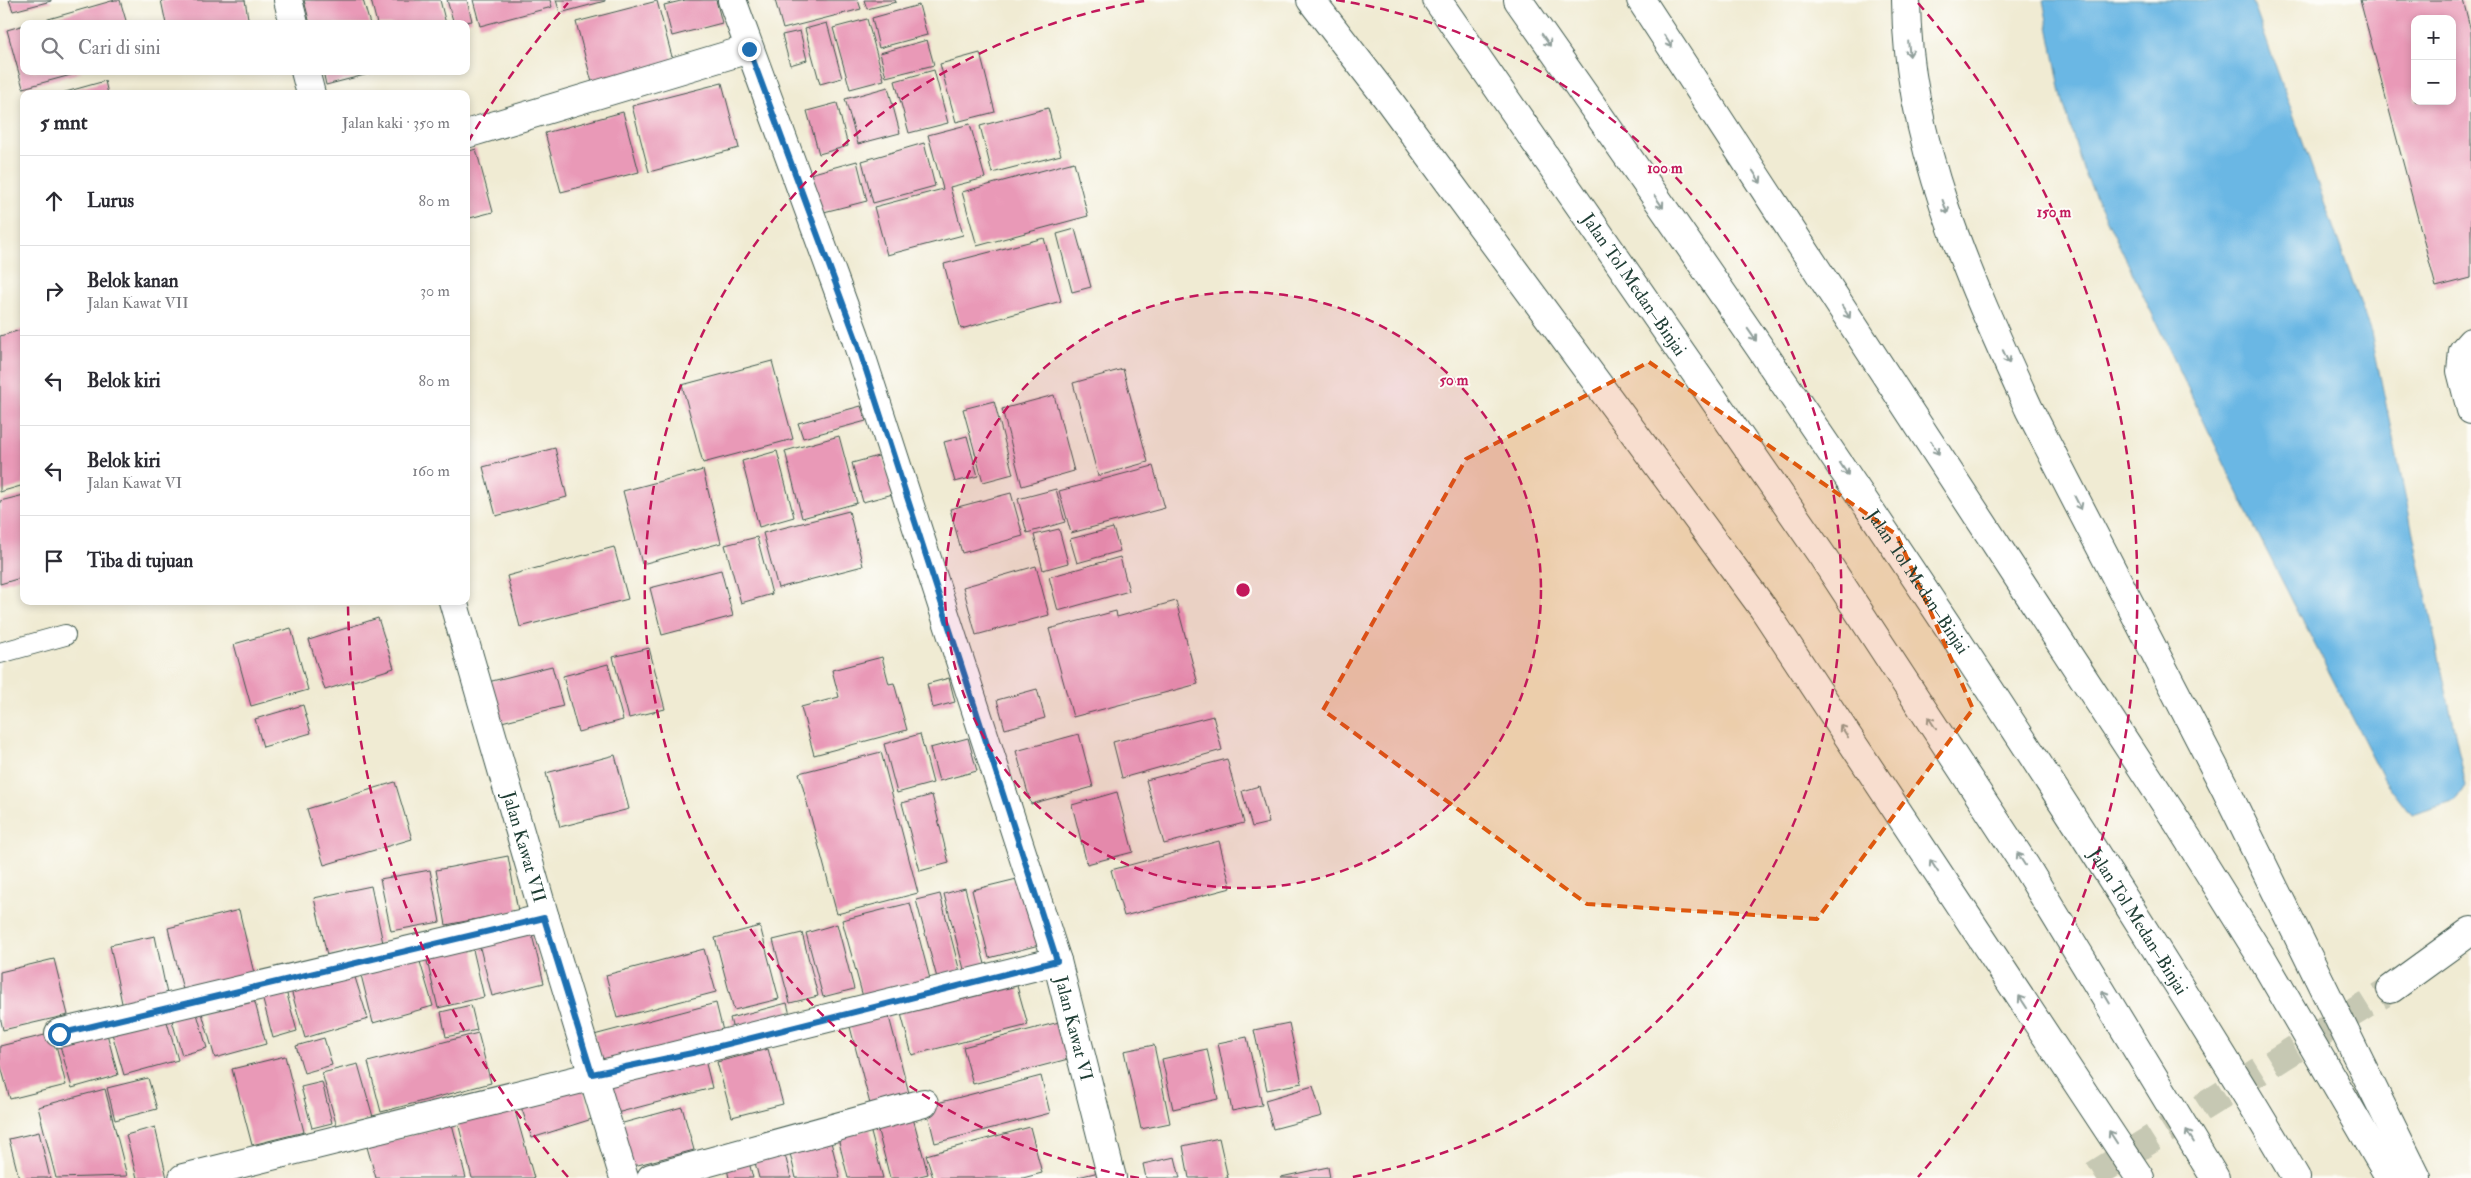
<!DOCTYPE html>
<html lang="id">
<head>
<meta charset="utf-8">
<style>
  :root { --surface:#fff; --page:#f2f2f3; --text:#2b2b33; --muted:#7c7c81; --line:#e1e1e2 }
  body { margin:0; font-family:"IM FELL Double Pica",serif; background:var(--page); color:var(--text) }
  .controls { position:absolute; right:15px; top:15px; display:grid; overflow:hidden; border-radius:10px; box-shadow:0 2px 8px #0003 }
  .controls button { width:45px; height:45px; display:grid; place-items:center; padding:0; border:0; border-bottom:1px solid var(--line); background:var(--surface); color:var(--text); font:25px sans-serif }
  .stop { position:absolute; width:15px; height:15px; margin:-11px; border:4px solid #1f6fb2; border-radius:50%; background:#fff }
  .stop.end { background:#1f6fb2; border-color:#fff; box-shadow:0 1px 5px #0008 }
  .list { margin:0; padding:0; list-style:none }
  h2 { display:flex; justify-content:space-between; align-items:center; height:65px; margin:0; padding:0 20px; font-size:21px }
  h2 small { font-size:16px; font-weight:400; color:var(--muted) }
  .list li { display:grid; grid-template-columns:32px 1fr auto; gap:15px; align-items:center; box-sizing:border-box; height:90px; padding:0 20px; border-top:1px solid var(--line) }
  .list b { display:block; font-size:19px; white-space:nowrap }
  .list p { margin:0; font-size:16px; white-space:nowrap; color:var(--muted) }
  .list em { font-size:16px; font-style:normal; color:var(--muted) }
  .icon { flex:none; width:28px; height:28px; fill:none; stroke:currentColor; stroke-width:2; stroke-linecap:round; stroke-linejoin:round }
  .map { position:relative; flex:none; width:2471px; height:1178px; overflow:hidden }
  .search { position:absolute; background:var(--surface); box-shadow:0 2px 8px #0003; left:20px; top:20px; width:450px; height:55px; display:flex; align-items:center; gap:12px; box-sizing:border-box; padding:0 18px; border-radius:10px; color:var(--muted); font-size:19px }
  .panel { position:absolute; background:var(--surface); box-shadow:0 2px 8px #0003; left:20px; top:90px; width:450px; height:515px; border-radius:10px }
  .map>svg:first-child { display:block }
  .water { fill:#6bb7e4; stroke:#457a8c }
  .building { fill:#e999b7; fill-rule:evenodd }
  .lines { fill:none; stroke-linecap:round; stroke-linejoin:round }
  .minor-tunnel { stroke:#c6c8b3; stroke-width:28; stroke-dasharray:28 14; stroke-linecap:butt }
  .service-casing { stroke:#3e574c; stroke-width:22 }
  .minor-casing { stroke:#3e574c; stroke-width:30 }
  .motorway-casing { stroke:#3e574c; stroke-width:30 }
  .service { stroke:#fff; stroke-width:20 }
  .minor { stroke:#fff; stroke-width:28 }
  .motorway { stroke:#fff; stroke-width:28 }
  .oneway { stroke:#8f9e9a }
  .route { stroke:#1f6fb2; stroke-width:6 }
  .marked { fill:#de580e; fill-opacity:0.2; stroke:#de580e; stroke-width:4; stroke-dasharray:10 6; stroke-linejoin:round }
  .ring { fill:none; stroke:#c2185b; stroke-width:2.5; stroke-dasharray:9 6 }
  .labels { text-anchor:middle; stroke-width:4; stroke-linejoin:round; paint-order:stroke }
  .street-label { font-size:18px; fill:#1f3d34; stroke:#fdfcf7 }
  .centre { fill:#c2185b; stroke:#fdfcf7; stroke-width:2.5 }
  .ring-label { font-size:15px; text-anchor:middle; font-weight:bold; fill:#c2185b; stroke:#fdfcf7; stroke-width:4; stroke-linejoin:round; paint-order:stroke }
</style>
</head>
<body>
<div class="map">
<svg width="2471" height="1178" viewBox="0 0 2471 1178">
  <rect width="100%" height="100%" fill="#fdfcf7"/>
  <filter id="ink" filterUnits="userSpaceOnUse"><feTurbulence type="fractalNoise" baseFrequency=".02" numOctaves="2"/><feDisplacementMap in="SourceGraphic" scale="10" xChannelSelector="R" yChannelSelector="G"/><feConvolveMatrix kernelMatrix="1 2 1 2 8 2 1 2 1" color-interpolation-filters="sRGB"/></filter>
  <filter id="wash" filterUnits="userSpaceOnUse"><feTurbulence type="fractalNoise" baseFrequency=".0096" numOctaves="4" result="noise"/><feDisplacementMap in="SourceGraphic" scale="20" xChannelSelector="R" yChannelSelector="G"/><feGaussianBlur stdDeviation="1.12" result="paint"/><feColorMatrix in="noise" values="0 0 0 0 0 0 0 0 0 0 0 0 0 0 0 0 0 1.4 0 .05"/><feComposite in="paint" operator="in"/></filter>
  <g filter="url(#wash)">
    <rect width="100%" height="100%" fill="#f0ebd3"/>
    <!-- water -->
    <polygon class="water" points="2043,0 2252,0 2371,333 2466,786 2456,801 2411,815 2385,781 2259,536 2083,170 2062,98"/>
    <g id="blocks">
      <!-- building -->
      <g class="building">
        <polygon points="9,0 51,0 51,1 13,11"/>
        <polygon points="115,0 120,0 127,24 31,24"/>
        <polygon points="161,0 245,0 249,24 166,24"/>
        <polygon points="304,0 363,0 370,24 310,24"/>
        <polygon points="371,0 440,0 446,24 377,24"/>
        <polygon points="447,0 467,0 472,21 454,24"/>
        <polygon points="473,0 550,0 552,7 480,26"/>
        <polygon points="556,0 605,0 605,1 560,13"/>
        <polygon points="685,0 716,0 722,23 672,36 664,5"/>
        <polygon points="775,0 858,0 861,9 783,29"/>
        <polygon points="864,0 895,0 896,2 867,9"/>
        <path d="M2360,0H2463L2471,31V278L2436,287ZM2415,19H2452V101H2415Z"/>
        <polygon points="657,1 675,68 594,90 576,22"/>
        <polygon points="919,5 927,35 879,48 872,18"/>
        <polygon points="867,19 884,80 850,89 833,28"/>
        <polygon points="827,23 842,78 820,84 805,29"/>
        <polygon points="24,25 24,71 82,72 23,88 7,30"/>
        <polygon points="800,31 807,60 790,65 782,35"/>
        <polygon points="927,40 934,65 886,77 880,53"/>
        <polygon points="980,53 995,112 956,122 940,64"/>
        <polygon points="934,70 948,123 909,133 895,81"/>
        <polygon points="323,71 376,71 376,72 326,85"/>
        <polygon points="105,81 108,94 62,94 62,93"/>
        <polygon points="722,83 739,148 649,172 632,106"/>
        <polygon points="888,87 900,133 858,144 845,99"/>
        <polygon points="837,103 848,146 819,154 807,111"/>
        <polygon points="1048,108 1061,155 992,173 980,126"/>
        <polygon points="623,112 639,172 561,192 545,133"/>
        <polygon points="970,124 985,178 950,187 963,235 887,255 874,207 943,189 928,135"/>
        <polygon points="924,143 935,186 873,203 862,161"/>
        <polygon points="476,149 493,212 466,219 466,152"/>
        <polygon points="857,161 867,201 820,213 810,174"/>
        <polygon points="1074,162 1088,216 977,246 962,192"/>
        <polygon points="1075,229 1091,287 1072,292 1057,234"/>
        <polygon points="1044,238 1061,301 961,329 944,264"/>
        <polygon points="24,329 24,485 0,492 0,336"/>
        <polygon points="772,361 793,439 703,463 682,385"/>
        <polygon points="1123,369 1148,462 1098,476 1073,383"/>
        <polygon points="1054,395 1074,471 1022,486 1002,409"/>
        <polygon points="994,401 1013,474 983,482 963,409"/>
        <polygon points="861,406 866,421 803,438 798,423"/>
        <polygon points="839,436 857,503 802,518 785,451"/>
        <polygon points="967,436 978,476 955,482 944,442"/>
        <polygon points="555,448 567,497 496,516 483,467"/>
        <polygon points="777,451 794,517 759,527 742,461"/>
        <polygon points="882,455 893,494 863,502 852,463"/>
        <polygon points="1153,466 1165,508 1071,533 1059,491"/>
        <polygon points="703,470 721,543 642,564 623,491"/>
        <polygon points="1056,489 1065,522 1027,533 1018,499"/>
        <polygon points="1011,493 1023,536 962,553 950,509"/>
        <polygon points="24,495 24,577 0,584 0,501"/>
        <polygon points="849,511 863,566 778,588 763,533"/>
        <polygon points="1113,528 1120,551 1077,563 1070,539"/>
        <polygon points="1059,529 1068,563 1043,570 1034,535"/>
        <polygon points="757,537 772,594 741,603 725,545"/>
        <polygon points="614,547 628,599 520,627 507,576"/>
        <polygon points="1120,557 1129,591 1058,611 1049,577"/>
        <polygon points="1036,566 1049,615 976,635 963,587"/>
        <polygon points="721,570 733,616 662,635 650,588"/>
        <polygon points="1176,601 1198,684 1073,717 1049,629 1116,611 1117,617"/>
        <polygon points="378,618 394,668 325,690 309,640"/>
        <polygon points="291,628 308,690 251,706 234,644"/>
        <polygon points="649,648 665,709 629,718 613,657"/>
        <polygon points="882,657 889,684 894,683 907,730 814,755 801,707 839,697 832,670"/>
        <polygon points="608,664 623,720 578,732 563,676"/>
        <polygon points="552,666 563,706 498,723 488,682"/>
        <polygon points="949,678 955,702 933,708 927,684"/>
        <polygon points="1037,689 1045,718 1005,729 997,700"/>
        <polygon points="303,705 311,733 263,747 255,719"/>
        <polygon points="1213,716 1222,750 1122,778 1113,742"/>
        <polygon points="920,734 933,783 897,793 884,744"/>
        <polygon points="1079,734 1093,787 1031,804 1016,751"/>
        <polygon points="968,738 977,771 939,781 930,748"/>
        <polygon points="881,752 918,893 837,914 799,773"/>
        <polygon points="615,755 629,809 560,827 546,773"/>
        <polygon points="1227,759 1244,823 1164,844 1146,780"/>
        <polygon points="395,782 412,839 324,865 307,809"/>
        <polygon points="1259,786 1269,823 1252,827 1242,791"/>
        <polygon points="1117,792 1133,852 1087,864 1072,805"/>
        <polygon points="932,795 949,863 920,871 902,803"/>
        <polygon points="1219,841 1231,888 1124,916 1111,870"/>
        <polygon points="508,856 518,911 446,925 436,870"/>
        <polygon points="430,870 440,922 391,931 380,879"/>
        <polygon points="1021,878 1039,945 989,958 972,890"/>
        <polygon points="371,886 383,943 327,955 314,898"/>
        <polygon points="965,888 986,968 965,973 944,894"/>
        <polygon points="940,894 960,972 937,978 916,900"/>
        <polygon points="910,903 930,979 863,997 842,920"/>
        <polygon points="239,910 254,973 183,990 168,928"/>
        <polygon points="837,924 854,989 823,997 806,933"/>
        <polygon points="760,926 779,999 734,1010 715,938"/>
        <polygon points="530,927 544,983 492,996 478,940"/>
        <polygon points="802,933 818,996 790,1003 773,940"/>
        <polygon points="155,936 168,999 123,1008 110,945"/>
        <polygon points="471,941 484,997 438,1008 425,952"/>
        <polygon points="704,949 716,992 617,1018 606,975"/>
        <polygon points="418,955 433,1006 373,1023 360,971"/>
        <polygon points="54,959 68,1015 3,1030 0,1016 0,972"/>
        <polygon points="353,971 368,1019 305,1038 291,990"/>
        <polygon points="1015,979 1028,1025 912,1055 900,1010"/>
        <polygon points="285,987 297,1031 273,1038 261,993"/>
        <polygon points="254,999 266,1044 215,1058 202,1013"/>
        <polygon points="716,1003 724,1035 603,1067 594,1035"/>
        <polygon points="787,1003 792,1023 735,1038 730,1018"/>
        <polygon points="471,1005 477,1030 446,1037 441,1012"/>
        <polygon points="195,1007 207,1048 182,1055 170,1014"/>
        <polygon points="888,1013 909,1093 870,1104 849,1023"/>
        <polygon points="165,1015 178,1060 124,1075 111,1030"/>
        <polygon points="1063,1021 1072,1058 973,1084 963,1047"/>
        <polygon points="1289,1023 1302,1083 1267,1090 1254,1030"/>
        <polygon points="106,1030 118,1075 72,1088 59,1042"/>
        <polygon points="53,1033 66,1085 10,1099 0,1063 0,1046"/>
        <polygon points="478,1033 491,1083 381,1112 368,1062"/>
        <polygon points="1247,1037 1262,1105 1232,1111 1218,1043"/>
        <polygon points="324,1038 332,1065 304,1073 296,1046"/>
        <polygon points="1154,1045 1170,1123 1141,1129 1124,1051"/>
        <polygon points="768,1049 783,1104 732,1117 717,1062"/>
        <polygon points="1207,1049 1218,1099 1173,1109 1162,1059"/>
        <polygon points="285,1056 304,1132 252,1145 232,1069"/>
        <polygon points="704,1056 712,1088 609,1115 601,1083"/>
        <polygon points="358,1064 373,1117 337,1127 322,1073"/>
        <polygon points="1041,1076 1050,1113 935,1143 926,1106"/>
        <polygon points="148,1078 157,1109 115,1120 107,1088"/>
        <polygon points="322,1082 332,1123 312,1128 301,1087"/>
        <polygon points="582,1085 592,1119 532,1138 520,1104"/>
        <polygon points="1313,1086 1322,1116 1273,1129 1265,1100"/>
        <polygon points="105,1089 127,1176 56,1178 38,1107"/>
        <polygon points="512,1100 534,1178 472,1178 456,1115"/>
        <polygon points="682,1107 694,1150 623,1169 612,1126"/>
        <polygon points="913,1118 928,1174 912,1178 890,1178 877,1127"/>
        <polygon points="452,1124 466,1178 376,1178 367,1147"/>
        <polygon points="155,1127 167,1178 137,1178 126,1135"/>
        <polygon points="1030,1127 1042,1173 1023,1178 933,1178 926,1155"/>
        <polygon points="870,1129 883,1178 848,1178 838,1138"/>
        <polygon points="39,1132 50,1178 19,1178 9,1139"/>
        <polygon points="830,1138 840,1178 796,1178 789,1149"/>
        <polygon points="1219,1138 1228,1178 1189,1178 1183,1146"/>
        <polygon points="783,1147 791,1178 759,1178 753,1155"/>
        <polygon points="1175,1157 1180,1178 1146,1178 1143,1164"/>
        <polygon points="748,1158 753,1178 729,1178 726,1164"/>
        <polygon points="1328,1167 1330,1178 1281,1178 1281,1177"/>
        <polygon points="1099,1172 1101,1178 1078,1178 1078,1177"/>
      </g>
    </g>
  </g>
  <g filter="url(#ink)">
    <use href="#blocks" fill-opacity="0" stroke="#3e574c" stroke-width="1"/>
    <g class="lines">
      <!-- minor-tunnel -->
      <polyline class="minor-tunnel" points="2094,1175 2391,989"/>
      <!-- service casing -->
      <g class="service-casing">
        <polyline id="service" points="0,653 65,635"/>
      </g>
      <!-- minor casing -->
      <g class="minor-casing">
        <g id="minor">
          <polyline points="288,0 294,24"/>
          <path id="s1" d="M732,0L855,336L1057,961L1112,1178"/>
          <polyline points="305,71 311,94"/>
          <polyline points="466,134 749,49"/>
          <polyline points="2471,342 2463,351 2461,371 2471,410"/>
          <path id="s2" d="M453,601L545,918L624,1178"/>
          <polyline points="2391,989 2471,931"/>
          <polyline points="59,1033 545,918"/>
          <polyline points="183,1178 1057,961"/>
          <polyline points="651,1178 924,1103"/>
        </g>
      </g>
      <!-- motorway casing -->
      <g class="motorway-casing">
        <g id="motorway">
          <polyline points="1311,0 1390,102 1763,608 2140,1178"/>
          <path id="s3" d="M1437,0L1823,557L2026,867L2215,1178"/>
          <path id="s4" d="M1518,0C1733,306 1945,613 2144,930C2195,1012 2248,1094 2296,1178"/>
          <polyline points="1641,0 2178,823 2262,958 2390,1178"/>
          <path d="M1906,0C1907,144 1970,280 2029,409L2225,788L2417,1178"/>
        </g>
      </g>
      <!-- service -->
      <use href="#service" class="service"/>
      <!-- minor -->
      <use href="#minor" class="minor"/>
      <!-- motorway -->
      <use href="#motorway" class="motorway"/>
    </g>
    <!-- one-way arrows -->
    <defs><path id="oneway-shaft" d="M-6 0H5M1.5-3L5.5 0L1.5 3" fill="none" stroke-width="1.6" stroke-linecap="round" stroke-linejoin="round" transform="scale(1.25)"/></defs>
    <g class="oneway">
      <use href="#oneway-shaft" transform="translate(1546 40) rotate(55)"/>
      <use href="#oneway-shaft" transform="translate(1668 41) rotate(57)"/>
      <use href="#oneway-shaft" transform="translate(1909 49) rotate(84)"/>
      <use href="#oneway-shaft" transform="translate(1757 177) rotate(57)"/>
      <use href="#oneway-shaft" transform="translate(1659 202) rotate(55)"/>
      <use href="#oneway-shaft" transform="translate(1945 207) rotate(71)"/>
      <use href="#oneway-shaft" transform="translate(1846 312) rotate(57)"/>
      <use href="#oneway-shaft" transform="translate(1752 335) rotate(55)"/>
      <use href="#oneway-shaft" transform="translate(2006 357) rotate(65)"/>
      <use href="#oneway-shaft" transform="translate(1935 448) rotate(57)"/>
      <use href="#oneway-shaft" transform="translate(1844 469) rotate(56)"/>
      <use href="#oneway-shaft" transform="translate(2078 503) rotate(63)"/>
      <use href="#oneway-shaft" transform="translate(1932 723) rotate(-123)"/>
      <use href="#oneway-shaft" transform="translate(1844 731) rotate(-123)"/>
      <use href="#oneway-shaft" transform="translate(2021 859) rotate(-123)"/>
      <use href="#oneway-shaft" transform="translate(1934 866) rotate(-123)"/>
      <use href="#oneway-shaft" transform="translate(2106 997) rotate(-121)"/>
      <use href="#oneway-shaft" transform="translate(2023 1002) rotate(-123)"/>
      <use href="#oneway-shaft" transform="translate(2190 1136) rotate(-121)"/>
      <use href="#oneway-shaft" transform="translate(2113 1137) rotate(-123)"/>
    </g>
  </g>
  <g class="lines" filter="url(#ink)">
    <!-- route -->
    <polyline class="route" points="59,1034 544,918 592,1074 692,1053 1057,961 855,336 749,49"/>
  </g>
  <!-- marked area -->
  <path class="marked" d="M1649,362L1897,535L1973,709L1817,919L1587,904L1323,710L1466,459Z"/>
  <!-- distance rings -->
  <circle cx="1243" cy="590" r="298" fill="#c2185b" fill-opacity=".12"/>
  <g class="ring">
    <circle cx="1243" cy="590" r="298"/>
    <path d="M1139 1178A597 597 0 0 1 1150 0M1336 0A597 597 0 0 1 1347 1178"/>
    <path d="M568 1177A895 895 0 0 1 348 606M468 142A895 895 0 0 1 568 3M1918 3A895 895 0 0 1 1918 1177"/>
  </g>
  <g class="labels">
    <!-- street labels -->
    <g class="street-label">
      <text dy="6" stroke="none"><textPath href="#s3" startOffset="346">Jalan Tol Medan–Binjai</textPath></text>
      <text dy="6" stroke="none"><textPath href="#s4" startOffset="706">Jalan Tol Medan–Binjai</textPath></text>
      <text dy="6" stroke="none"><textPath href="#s2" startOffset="256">Jalan Kawat VII</textPath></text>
      <text dy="6" stroke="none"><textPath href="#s4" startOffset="1111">Jalan Tol Medan–Binjai</textPath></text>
      <text dy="6" stroke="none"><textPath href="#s1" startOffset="1084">Jalan Kawat VI</textPath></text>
    </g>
  </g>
  <circle cx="1243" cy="590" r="8" class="centre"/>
  <g class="ring-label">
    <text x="1665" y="173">100 m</text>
    <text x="2054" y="217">150 m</text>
    <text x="1454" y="385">50 m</text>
  </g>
</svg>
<div class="controls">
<button>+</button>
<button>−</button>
</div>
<div class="stop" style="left:59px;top:1034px"></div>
<div class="stop end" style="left:749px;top:49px"></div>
<div class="search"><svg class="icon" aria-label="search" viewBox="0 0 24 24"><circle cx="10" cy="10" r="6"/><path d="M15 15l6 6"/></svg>Cari di sini</div>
<section class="panel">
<h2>5 mnt<small>Jalan kaki · 350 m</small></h2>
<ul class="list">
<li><svg class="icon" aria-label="ahead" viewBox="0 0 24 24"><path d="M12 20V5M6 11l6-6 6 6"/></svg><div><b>Lurus</b></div><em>80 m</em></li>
<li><svg class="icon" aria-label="right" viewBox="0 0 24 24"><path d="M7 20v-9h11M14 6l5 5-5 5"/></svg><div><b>Belok kanan</b><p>Jalan Kawat VII</p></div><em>30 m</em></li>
<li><svg class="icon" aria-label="left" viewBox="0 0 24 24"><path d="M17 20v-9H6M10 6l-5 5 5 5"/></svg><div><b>Belok kiri</b></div><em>80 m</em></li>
<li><svg class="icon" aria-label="left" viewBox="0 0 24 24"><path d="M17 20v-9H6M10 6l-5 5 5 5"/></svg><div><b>Belok kiri</b><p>Jalan Kawat VI</p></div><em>160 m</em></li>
<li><svg class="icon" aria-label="arrive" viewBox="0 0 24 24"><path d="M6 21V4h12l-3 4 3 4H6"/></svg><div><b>Tiba di tujuan</b></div></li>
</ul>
</section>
</div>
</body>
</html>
